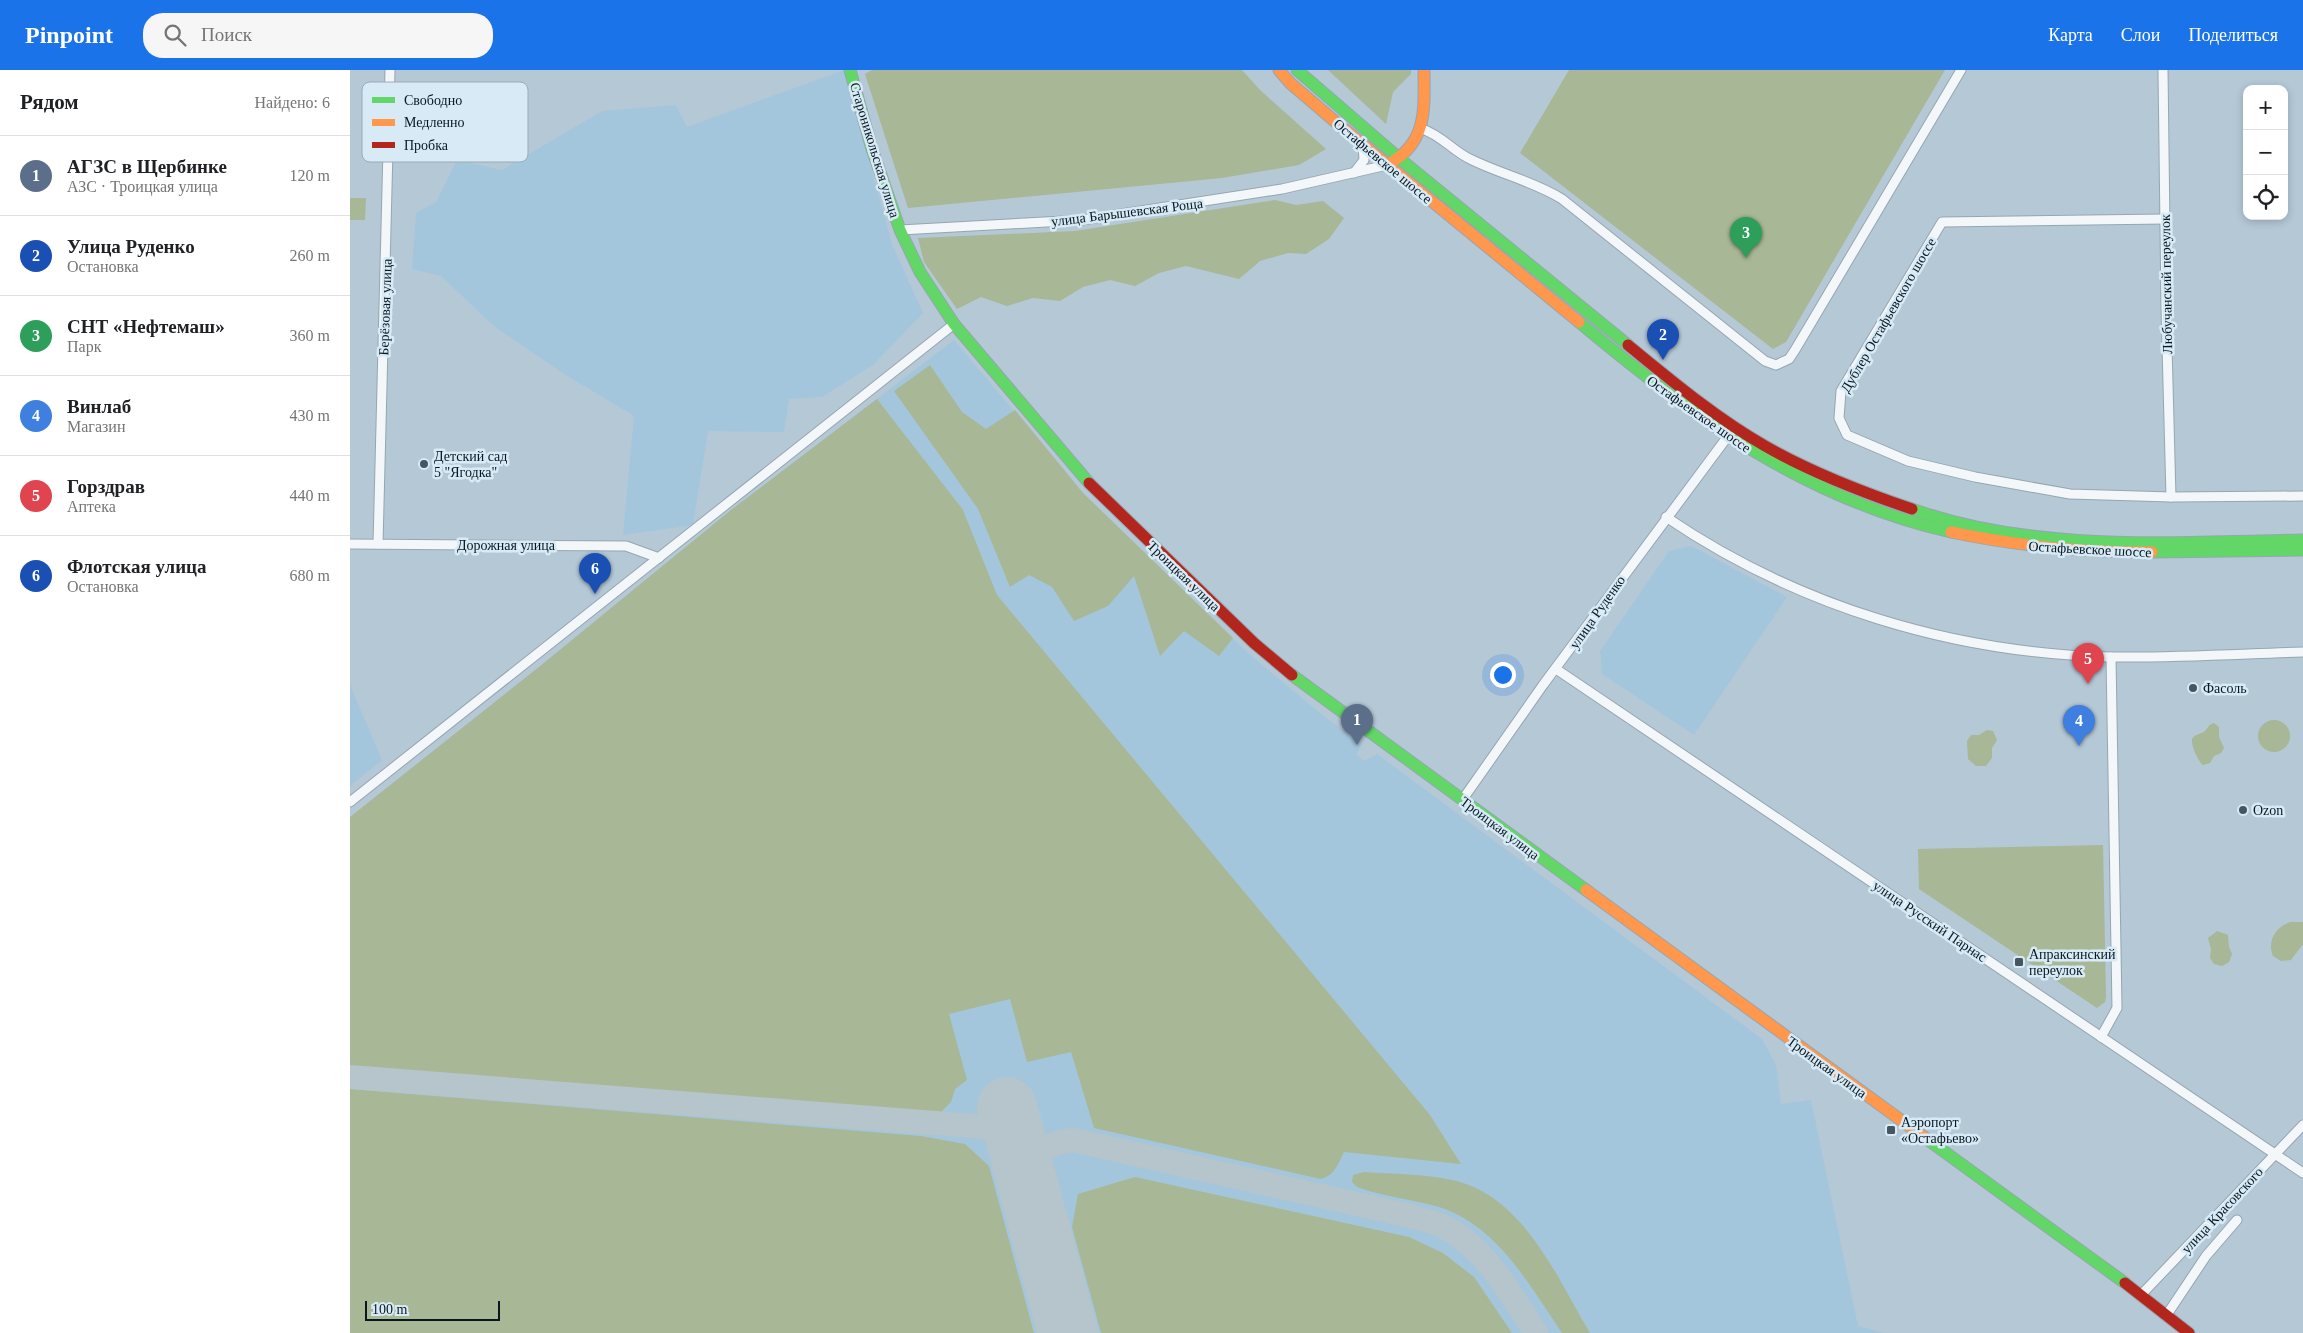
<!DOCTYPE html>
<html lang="ru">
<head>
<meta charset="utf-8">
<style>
  :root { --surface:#fff; --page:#f6f6f6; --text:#202124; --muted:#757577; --line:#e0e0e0; --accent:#1a73e8 }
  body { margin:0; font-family:Georgia,serif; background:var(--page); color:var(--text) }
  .controls { position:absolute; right:15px; top:15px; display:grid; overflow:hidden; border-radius:10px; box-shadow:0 2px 8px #0003 }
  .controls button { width:45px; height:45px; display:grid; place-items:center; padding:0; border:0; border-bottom:1px solid var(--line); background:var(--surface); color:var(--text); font:25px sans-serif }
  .scale { position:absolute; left:15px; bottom:12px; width:135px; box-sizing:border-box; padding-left:5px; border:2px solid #091820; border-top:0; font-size:14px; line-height:18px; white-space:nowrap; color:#091820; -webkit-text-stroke:4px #d7eaf6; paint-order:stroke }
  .you { position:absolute; left:1152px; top:604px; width:18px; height:18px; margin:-12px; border:4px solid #fff; border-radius:50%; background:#1a73e8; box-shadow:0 0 0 8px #1a73e833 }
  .badge { display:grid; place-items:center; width:32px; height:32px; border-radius:50%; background:var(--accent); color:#fff; font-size:16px; font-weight:700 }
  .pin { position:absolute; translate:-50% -41px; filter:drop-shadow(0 1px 2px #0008) }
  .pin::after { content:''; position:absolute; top:26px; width:18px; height:15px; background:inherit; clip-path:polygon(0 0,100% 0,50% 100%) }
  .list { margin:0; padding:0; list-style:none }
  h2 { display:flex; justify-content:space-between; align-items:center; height:65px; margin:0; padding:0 20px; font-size:21px }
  h2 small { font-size:16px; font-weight:400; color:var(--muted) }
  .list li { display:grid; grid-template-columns:32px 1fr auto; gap:15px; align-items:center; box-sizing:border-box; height:80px; padding:0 20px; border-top:1px solid var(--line) }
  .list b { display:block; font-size:19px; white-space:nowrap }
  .list p { margin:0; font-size:16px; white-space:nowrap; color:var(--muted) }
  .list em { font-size:16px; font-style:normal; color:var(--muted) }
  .icon { flex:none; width:28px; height:28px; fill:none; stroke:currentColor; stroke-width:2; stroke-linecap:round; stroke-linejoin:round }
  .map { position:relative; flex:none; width:1953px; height:1263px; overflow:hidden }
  header { display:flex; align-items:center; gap:30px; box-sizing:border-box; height:70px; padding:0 25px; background:var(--accent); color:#fff }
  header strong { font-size:24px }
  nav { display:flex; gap:28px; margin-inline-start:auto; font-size:18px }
  .search { width:350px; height:45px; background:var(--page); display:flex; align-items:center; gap:12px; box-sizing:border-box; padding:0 18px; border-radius:20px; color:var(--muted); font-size:19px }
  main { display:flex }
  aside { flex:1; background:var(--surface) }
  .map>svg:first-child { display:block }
  .built { fill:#a4c6dc }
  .green { fill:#a8b795 }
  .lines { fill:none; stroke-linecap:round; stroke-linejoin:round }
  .taxiway { stroke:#b6c4cc; stroke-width:24 }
  .runway { stroke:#b6c4cc; stroke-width:60 }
  .street-casing { stroke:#96a6b1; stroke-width:11 }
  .fast-casing { stroke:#96a6b1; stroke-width:13 }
  .slow-casing { stroke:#96a6b1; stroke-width:13 }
  .jam-casing { stroke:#96a6b1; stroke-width:13 }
  .street { stroke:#f4f7f9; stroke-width:9 }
  .fast { stroke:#63d668; stroke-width:11 }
  .slow { stroke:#ff974d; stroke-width:11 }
  .jam { stroke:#b3261e; stroke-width:11 }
  .poi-dot { fill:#455660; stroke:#d7eaf6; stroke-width:2 }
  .labels { text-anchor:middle; stroke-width:5; stroke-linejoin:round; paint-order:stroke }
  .street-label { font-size:14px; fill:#091820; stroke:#d7eaf6 }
  .poi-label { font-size:14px; fill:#091820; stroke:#d7eaf6; text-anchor:start }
  .key { fill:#d7eaf6; stroke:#99abb6; stroke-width:1 }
  .key-label { font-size:14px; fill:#091820 }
</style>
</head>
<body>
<header>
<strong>Pinpoint</strong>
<div class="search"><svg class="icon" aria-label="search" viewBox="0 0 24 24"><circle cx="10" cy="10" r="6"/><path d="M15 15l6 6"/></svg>Поиск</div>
<nav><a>Карта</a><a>Слои</a><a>Поделиться</a></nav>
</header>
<main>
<aside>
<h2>Рядом<small>Найдено: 6</small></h2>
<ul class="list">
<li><span class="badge" style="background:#5c6f8a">1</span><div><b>АГЗС в Щербинке</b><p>АЗС · Троицкая улица</p></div><em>120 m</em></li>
<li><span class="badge" style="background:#1a4fb4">2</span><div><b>Улица Руденко</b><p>Остановка</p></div><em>260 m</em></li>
<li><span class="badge" style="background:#2e9e5b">3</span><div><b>СНТ «Нефтемаш»</b><p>Парк</p></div><em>360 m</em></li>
<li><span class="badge" style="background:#3f7fe0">4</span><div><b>Винлаб</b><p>Магазин</p></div><em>430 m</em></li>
<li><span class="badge" style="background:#e0444e">5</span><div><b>Горздрав</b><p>Аптека</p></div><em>440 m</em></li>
<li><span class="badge" style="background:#1a4fb4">6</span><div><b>Флотская улица</b><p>Остановка</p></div><em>680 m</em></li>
</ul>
</aside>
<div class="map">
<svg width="1953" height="1263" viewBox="0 0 1953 1263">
  <rect width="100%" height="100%" fill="#b4c8d6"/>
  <!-- built -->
  <g class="built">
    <polygon points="494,0 542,174 573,243 523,295 472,327 439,329 434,362 358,361 343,455 273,465 284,346 214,304 145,257 91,206 62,199 66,143 86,132 107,90 152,100 252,41 326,35 337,57"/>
    <polygon points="604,270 733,423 899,584 971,644 1011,673 1007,685 1014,691 1027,684 1412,969 1426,995 1431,1034 1461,1030 1508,1256 1534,1263 0,1263 0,747 189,597 381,440"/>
    <polygon points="1341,476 1437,527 1344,665 1252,604 1250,581 1319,481"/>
    <polygon points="0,615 32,690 0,716"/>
  </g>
  <!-- green -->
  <g class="green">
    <polygon points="522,0 892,0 910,20 976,79 949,95 872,108 558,138 515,4"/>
    <polygon points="978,0 1061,0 1061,4 1043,22 1036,54"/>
    <polygon points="1219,0 1595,0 1436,272 1423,279 1170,83"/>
    <polygon points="0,128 16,128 15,150 0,150"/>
    <polygon points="925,130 946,135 973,131 994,148 979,169 956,184 938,183 910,191 889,209 836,196 809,203 785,216 760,210 733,217 710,231 683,228 657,236 631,227 607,239 574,192 568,168 725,161"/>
    <polygon points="580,295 612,342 636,359 665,340 733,423 883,568 869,586 834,561 810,586 784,506 758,536 724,551 702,517 679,505 660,517 628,439 544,321"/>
    <path d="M527,329L613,440L647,525L1080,1045L1111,1094L994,1082C988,1094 985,1105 971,1109L744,1058L721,982L677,992L660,929L599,944L617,1010L605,1019L601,1032L584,1049L0,1001V747L189,597L381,440Z"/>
    <circle cx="1924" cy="666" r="16"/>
    <path d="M1864,653L1869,657V667L1874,678L1871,683L1864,686L1860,693L1853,695C1848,691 1841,676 1842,669C1846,663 1850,665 1855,661C1859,657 1858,655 1864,653Z"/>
    <polygon points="1637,660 1643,661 1647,670 1642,678 1642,688 1636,696 1626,696 1618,689 1617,671 1621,665 1629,665"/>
    <polygon points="1753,775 1756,927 1755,932 1747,938 1569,819 1568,779"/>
    <path d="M1940,852H1953V874L1941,890L1931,891L1923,886C1917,871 1925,858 1940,852Z"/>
    <polygon points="1867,861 1878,865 1879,877 1882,884 1879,892 1872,896 1864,894 1860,888 1861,879 1858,868"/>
    <polygon points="0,1019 571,1066 615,1074 639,1096 684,1263 0,1263"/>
    <path d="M1014,1102C1043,1104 1074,1104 1102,1110C1173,1125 1206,1206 1240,1263H1212C1179,1215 1148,1156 1089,1137C1062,1129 1034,1127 1007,1117L1002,1112L1003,1105Z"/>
    <polygon points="785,1107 1059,1167 1093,1183 1124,1207 1162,1263 751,1263 722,1157 728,1124"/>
  </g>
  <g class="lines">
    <!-- taxiway -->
    <g class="taxiway">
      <polyline points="0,1007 636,1057 646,1059 666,1071"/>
      <path d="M678,1117C681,1087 693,1073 723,1070L1060,1146C1070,1149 1080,1151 1090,1155C1135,1175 1160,1224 1186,1263"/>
    </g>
    <!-- runway -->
    <polyline class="runway" points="657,1037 718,1263"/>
    <!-- street casing -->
    <g class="street-casing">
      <g id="street">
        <polyline points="1813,0 1816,238 1821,427"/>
        <path d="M1072,59C1091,65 1103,81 1120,89C1150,104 1183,111 1212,129L1415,291L1426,295L1439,289L1445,280L1611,0"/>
        <polyline points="1004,103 1014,90 1013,74"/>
        <polyline points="1815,149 1592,152 1491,321 1489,348 1497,365 1558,391 1625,407 1720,424 1821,427 1953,426"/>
        <polyline points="550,160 732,150 932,119 1037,95"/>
        <path d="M1316,447C1447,536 1602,583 1760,587C1824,588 1889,584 1953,582"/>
        <polyline points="0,474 276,476 309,488"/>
        <polyline points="28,474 40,0"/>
        <polyline points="1206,599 1953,1103"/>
        <polyline points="1113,729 1193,615 1381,362"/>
        <polyline points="0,732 604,254"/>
        <polyline points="1751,967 1767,938 1761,587"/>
        <polyline points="1791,1225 1953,1055"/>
        <polyline points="1816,1246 1856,1186 1887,1150"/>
      </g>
    </g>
    <!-- fast casing -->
    <g class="fast-casing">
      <g id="fast">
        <polyline points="500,0 522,79 550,160 570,202 604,254 739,413"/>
        <polyline points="947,0 1050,89 1278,275"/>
        <path d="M1229,252C1341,346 1455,429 1601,462"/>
        <path d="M1562,439C1684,483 1825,472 1953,470"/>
        <polyline points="1802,482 1953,480"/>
        <polyline points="942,605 1236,820"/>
        <polyline points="1574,1067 1775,1213"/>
      </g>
    </g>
    <!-- slow casing -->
    <g class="slow-casing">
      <g id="slow">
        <polyline points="929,0 940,13 988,54 1229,252"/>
        <path d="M1042,92C1078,70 1074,38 1074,0"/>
        <path d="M1601,462C1667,476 1734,482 1802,482"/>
        <polyline points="1236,820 1574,1067"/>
      </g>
    </g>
    <!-- jam casing -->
    <g class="jam-casing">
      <g id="jam">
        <path d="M1278,275C1322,311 1366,348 1415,376C1462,403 1512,422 1562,439"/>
        <polyline points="739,413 904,573 942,605"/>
        <polyline points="1775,1213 1839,1263"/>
      </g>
    </g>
    <!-- street -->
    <use href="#street" class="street"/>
    <!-- fast -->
    <use href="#fast" class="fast"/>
    <!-- slow -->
    <use href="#slow" class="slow"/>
    <!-- jam -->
    <use href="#jam" class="jam"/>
  </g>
  <!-- markers -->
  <g class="poi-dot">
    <circle cx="74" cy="394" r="5"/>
    <circle cx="1843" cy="618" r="5"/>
    <circle cx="1893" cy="740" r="5"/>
    <rect x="1664" y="887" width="10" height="10" rx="2.5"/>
    <rect x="1536" y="1055" width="10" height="10" rx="2.5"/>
  </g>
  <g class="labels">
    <!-- street labels -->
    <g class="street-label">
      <text transform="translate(525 80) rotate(73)" y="5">Староникольская улица</text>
      <text transform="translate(1033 91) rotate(40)" y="5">Остафьевское шоссе</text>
      <text transform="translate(777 142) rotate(-7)" y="5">улица Барышевская Роща</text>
      <text transform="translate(1816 214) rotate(-91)" y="5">Любучанский переулок</text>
      <text transform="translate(35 237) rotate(-88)" y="5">Берёзовая улица</text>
      <text transform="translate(1538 245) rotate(-60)" y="5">Дублер Остафьевского шоссе</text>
      <text transform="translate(1349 344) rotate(35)" y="5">Остафьевское шоссе</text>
      <text x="156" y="480">Дорожная улица</text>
      <text transform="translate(1740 479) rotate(3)" y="5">Остафьевское шоссе</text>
      <text transform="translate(834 506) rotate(44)" y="5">Троицкая улица</text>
      <text transform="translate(1247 542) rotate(-55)" y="5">улица Руденко</text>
      <text transform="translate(1150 758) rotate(37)" y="5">Троицкая улица</text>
      <text transform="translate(1580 851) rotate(34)" y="5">улица Русский Парнас</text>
      <text transform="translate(1477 997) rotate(36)" y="5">Троицкая улица</text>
      <text transform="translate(1872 1140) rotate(-47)" y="5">улица Красовского</text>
    </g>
    <!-- poi labels -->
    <g class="poi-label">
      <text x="84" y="391">Детский сад<tspan x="84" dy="16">5 "Ягодка"</tspan></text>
      <text x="1853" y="623">Фасоль</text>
      <text x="1903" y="745">Ozon</text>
      <text x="1679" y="889">Апраксинский<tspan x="1679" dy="16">переулок</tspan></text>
      <text x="1551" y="1057">Аэропорт<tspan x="1551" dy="16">«Остафьево»</tspan></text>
    </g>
  </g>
  <!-- legend -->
  <rect x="12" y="12" width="166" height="80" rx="8" class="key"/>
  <rect x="22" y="27" width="23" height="6" fill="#63d668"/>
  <rect x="22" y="49" width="23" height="7" fill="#ff974d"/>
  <rect x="22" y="72" width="23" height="6" fill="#b3261e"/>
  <g class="key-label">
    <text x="54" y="35">Свободно</text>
    <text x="54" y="57">Медленно</text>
    <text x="54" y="80">Пробка</text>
  </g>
</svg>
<div class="controls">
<button>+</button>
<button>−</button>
<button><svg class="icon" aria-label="locate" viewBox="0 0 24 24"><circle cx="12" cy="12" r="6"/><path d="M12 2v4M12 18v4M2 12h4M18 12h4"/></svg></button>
</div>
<div class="scale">100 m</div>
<div class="you"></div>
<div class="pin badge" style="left:1007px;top:675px;background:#5c6f8a">1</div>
<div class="pin badge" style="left:1313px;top:290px;background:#1a4fb4">2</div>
<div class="pin badge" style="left:1396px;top:188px;background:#2e9e5b">3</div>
<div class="pin badge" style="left:1729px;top:676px;background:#3f7fe0">4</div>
<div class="pin badge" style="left:1738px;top:614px;background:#e0444e">5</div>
<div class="pin badge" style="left:245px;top:524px;background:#1a4fb4">6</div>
</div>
</main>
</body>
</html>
